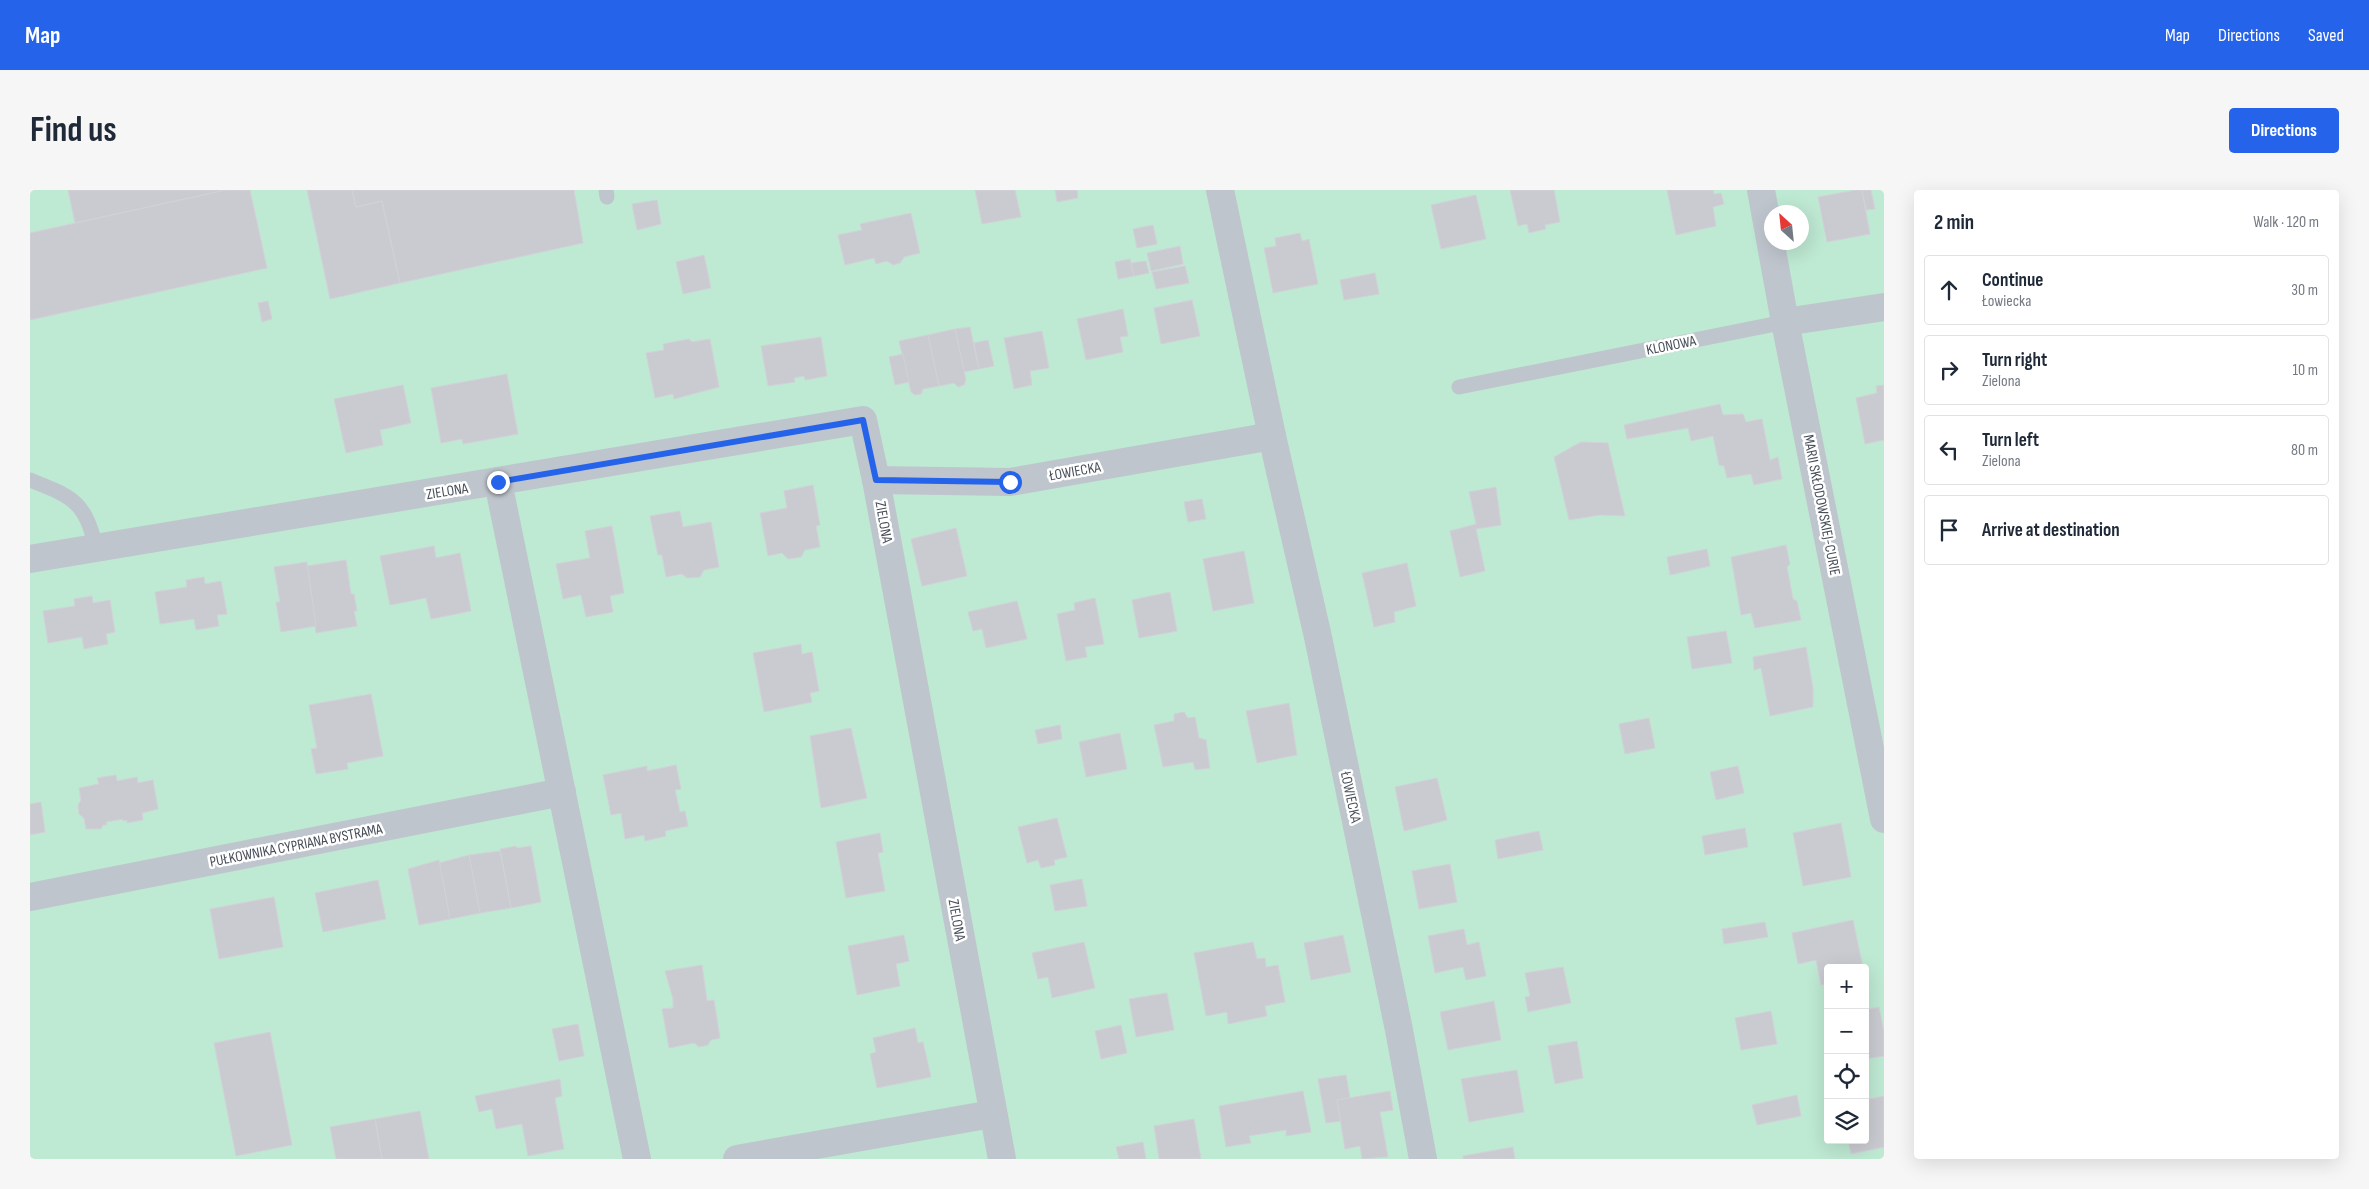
<!DOCTYPE html>
<html lang="en">
<head>
<meta charset="utf-8">
<style>
  :root { --surface:#fff; --page:#f6f6f7; --text:#1f2937; --muted:#747a83; --line:#e0e1e3; --accent:#2563eb }
  body { margin:0; font-family:"Sofia Sans Condensed",sans-serif; background:var(--page); color:var(--text) }
  .controls { position:absolute; right:15px; bottom:15px; display:grid; overflow:hidden; border-radius:5px; box-shadow:0 5px 20px #0002 }
  .controls button { width:45px; height:45px; display:grid; place-items:center; padding:0; border:0; border-bottom:1px solid var(--line); background:var(--surface); color:var(--text); font:25px sans-serif }
  .compass { position:absolute; left:1734px; top:15px; width:45px; height:45px; border-radius:50%; background:var(--surface); box-shadow:0 5px 20px #0002; rotate:333deg }
  .stop { position:absolute; width:15px; height:15px; margin:-11px; border:4px solid #2563eb; border-radius:50%; background:#fff }
  .stop.end { background:#2563eb; border-color:#fff; box-shadow:0 1px 5px #0008 }
  .list { margin:0; padding:0; list-style:none }
  h2 { display:flex; justify-content:space-between; align-items:center; height:65px; margin:0; padding:0 20px; font-size:21px }
  h2 small { font-size:16px; font-weight:400; color:var(--muted) }
  .list li { display:grid; grid-template-columns:32px 1fr auto; gap:15px; align-items:center; box-sizing:border-box; height:70px; margin:0 10px 10px; padding:0 10px; border:1px solid var(--line); border-radius:5px }
  .list b { display:block; font-size:19px; white-space:nowrap }
  .list p { margin:0; font-size:16px; white-space:nowrap; color:var(--muted) }
  .list em { font-size:16px; font-style:normal; color:var(--muted) }
  .icon { flex:none; width:28px; height:28px; fill:none; stroke:currentColor; stroke-width:2; stroke-linecap:round; stroke-linejoin:round }
  .map { position:relative; flex:none; width:1854px; height:969px; overflow:hidden; border-radius:5px }
  header { display:flex; align-items:center; gap:30px; box-sizing:border-box; height:70px; padding:0 25px; background:var(--accent); color:#fff }
  header strong { font-size:24px }
  nav { display:flex; gap:28px; margin-inline-start:auto; font-size:18px }
  .intro { display:flex; align-items:center; justify-content:space-between; box-sizing:border-box; height:120px; padding:0 30px }
  h1 { margin:0; font-size:35px }
  .button { padding:12px 22px; border-radius:5px; background:var(--accent); color:#fff; font-size:18px; font-weight:700 }
  main { display:flex; gap:30px; padding:0 30px }
  aside { flex:1; background:var(--surface); border-radius:5px; box-shadow:0 5px 20px #0002 }
  .map>svg:first-child { display:block }
  .green { fill:#bee9d3; fill-rule:evenodd }
  .building { fill:#cacbd1; stroke:#d1d2d7 }
  .lines { fill:none; stroke-linecap:round; stroke-linejoin:round }
  .service { stroke:#bfc5cd; stroke-width:15 }
  .minor { stroke:#bfc5cd; stroke-width:28 }
  .tertiary { stroke:#bfc5cd; stroke-width:28 }
  .route { stroke:#2563eb; stroke-width:6 }
  .labels { text-anchor:middle; stroke-width:5; stroke-linejoin:round; paint-order:stroke }
  .street-label { font-size:15px; fill:#474e58; stroke:#fff }
</style>
</head>
<body>
<header>
<strong>Map</strong>
<nav><a>Map</a><a>Directions</a><a>Saved</a></nav>
</header>
<div class="intro"><h1>Find us</h1><a class="button">Directions</a></div>
<main>
<div class="map">
<svg width="1854" height="969" viewBox="0 0 1854 969">
  <rect width="100%" height="100%" fill="#efedec"/>
  <!-- green -->
  <path class="green" d="M0,0H1854V969H0ZM1742,22H1772V52H1742ZM1798,778H1835V950H1798Z"/>
  <!-- building -->
  <g class="building">
    <polygon points="38,0 196,0 45,33"/>
    <polygon points="196,0 220,0 237,78 0,130 0,43"/>
    <polygon points="277,0 322,0 326,17 352,11 370,93 300,109"/>
    <polygon points="322,0 544,0 553,53 370,93 352,11 326,17"/>
    <polygon points="945,0 985,0 991,27 952,34"/>
    <polygon points="1025,0 1047,0 1048,8 1027,12"/>
    <polygon points="1480,0 1524,0 1530,32 1515,35 1516,39 1499,43 1497,34 1488,36"/>
    <polygon points="1637,0 1683,0 1684,4 1691,3 1694,14 1683,17 1686,36 1646,45"/>
    <polygon points="1826,0 1832,0 1840,44 1797,52 1788,7"/>
    <polygon points="1832,0 1841,0 1845,19 1836,20"/>
    <polygon points="1446,5 1456,49 1411,59 1401,15"/>
    <polygon points="627,10 631,34 607,40 602,14"/>
    <polygon points="881,23 890,63 874,67 870,73 863,75 857,71 846,74 844,68 815,75 808,45 832,40 830,34"/>
    <polygon points="1123,35 1127,54 1107,58 1103,39"/>
    <polygon points="1270,43 1272,51 1279,49 1288,94 1243,103 1234,58 1246,56 1245,48"/>
    <polygon points="1150,56 1153,74 1121,81 1117,63"/>
    <polygon points="674,65 681,98 653,104 646,72"/>
    <polygon points="1100,69 1104,86 1088,89 1085,72"/>
    <polygon points="1116,71 1119,83 1104,86 1101,73"/>
    <polygon points="1155,76 1159,93 1126,99 1122,82"/>
    <polygon points="1345,83 1349,104 1314,110 1310,90"/>
    <polygon points="1162,110 1170,146 1131,154 1124,118"/>
    <polygon points="238,111 242,129 232,132 228,113"/>
    <polygon points="1093,119 1098,146 1090,147 1093,162 1056,170 1047,129"/>
    <polygon points="940,137 949,179 934,182 925,139"/>
    <polygon points="925,139 936,190 934,195 928,197 924,193 909,196 898,145"/>
    <polygon points="1012,141 1019,178 1000,181 1002,195 984,199 974,148"/>
    <polygon points="898,145 909,196 893,199 891,204 885,205 881,202 869,151"/>
    <polygon points="791,147 797,186 775,190 774,186 764,188 765,192 738,196 731,156"/>
    <polygon points="659,149 662,152 680,149 689,197 644,209 643,204 625,208 616,163 634,160 633,154"/>
    <polygon points="958,150 964,176 949,179 944,153"/>
    <polygon points="873,164 879,192 865,195 859,167"/>
    <polygon points="477,184 488,244 433,254 432,249 411,253 401,198"/>
    <polygon points="373,195 381,233 350,240 353,255 316,263 304,209"/>
    <polygon points="1854,195 1854,250 1835,254 1826,208 1847,203 1846,196"/>
    <polygon points="1690,214 1693,225 1713,224 1716,232 1732,229 1740,270 1748,267 1752,289 1724,295 1721,284 1697,288 1694,276 1689,275 1683,246 1661,251 1658,238 1597,249 1594,235"/>
    <polygon points="1551,252 1578,253 1595,326 1570,325 1539,330 1524,267"/>
    <polygon points="783,295 790,335 786,336 790,357 775,360 771,367 758,369 752,363 738,366 730,323 757,318 754,301"/>
    <polygon points="1466,297 1471,335 1446,339 1455,381 1430,387 1420,341 1446,334 1439,302"/>
    <polygon points="1172,309 1176,329 1158,332 1154,312"/>
    <polygon points="650,321 653,337 681,332 689,377 674,380 670,387 657,388 652,384 636,387 632,365 628,365 620,326"/>
    <polygon points="582,336 594,403 580,406 583,422 556,427 551,405 533,409 526,374 560,368 555,341"/>
    <polygon points="926,338 937,386 892,396 881,349"/>
    <polygon points="1756,355 1760,374 1757,377 1763,409 1767,411 1771,430 1725,438 1721,423 1711,425 1701,367"/>
    <polygon points="404,356 406,368 430,363 441,421 401,429 396,408 360,415 350,366"/>
    <polygon points="1677,359 1680,376 1640,385 1637,367"/>
    <polygon points="1214,361 1224,413 1183,421 1173,369"/>
    <polygon points="316,370 321,404 324,404 327,421 324,421 327,436 286,443 277,376"/>
    <polygon points="277,372 286,436 251,442 246,412 250,412 244,377"/>
    <polygon points="1377,373 1386,416 1364,422 1365,432 1344,437 1332,383"/>
    <polygon points="174,387 175,394 191,391 197,424 187,425 189,436 166,440 164,429 130,434 125,402 157,397 156,390"/>
    <polygon points="1140,402 1147,441 1109,448 1102,410"/>
    <polygon points="62,406 63,413 80,410 85,442 76,444 78,454 54,459 52,447 18,453 13,421 45,416 44,409"/>
    <polygon points="1065,408 1074,454 1055,457 1057,467 1036,471 1027,424 1045,420 1044,413"/>
    <polygon points="987,411 997,449 956,458 952,439 943,441 938,422"/>
    <polygon points="1696,441 1702,473 1662,479 1657,447"/>
    <polygon points="771,454 772,464 782,462 789,501 780,503 782,512 734,522 723,463"/>
    <polygon points="1776,457 1783,498 1783,517 1740,526 1731,478 1724,480 1723,467"/>
    <polygon points="341,504 353,566 317,573 318,579 286,584 281,559 287,558 279,515"/>
    <polygon points="1259,513 1267,565 1227,573 1216,521"/>
    <polygon points="1154,522 1158,528 1165,527 1169,548 1176,550 1180,578 1165,580 1163,572 1133,577 1124,535 1144,531 1144,524"/>
    <polygon points="1619,528 1625,558 1595,564 1589,534"/>
    <polygon points="1030,535 1032,549 1008,554 1005,540"/>
    <polygon points="821,538 837,608 791,618 780,546"/>
    <polygon points="1090,543 1097,579 1056,587 1049,552"/>
    <polygon points="646,575 651,599 645,600 650,622 655,621 658,636 635,641 636,646 615,651 614,645 595,649 591,623 581,625 573,585 617,576 617,581"/>
    <polygon points="1708,576 1714,603 1686,610 1680,582"/>
    <polygon points="86,585 87,591 107,587 108,593 123,590 128,619 112,623 113,630 97,633 97,630 93,631 93,629 76,632 77,635 73,635 71,639 56,639 54,628 49,624 48,615 51,610 49,598 69,594 67,588"/>
    <polygon points="1407,588 1417,630 1374,641 1365,597"/>
    <polygon points="11,612 15,642 0,645 0,614"/>
    <polygon points="1027,628 1037,667 1024,670 1025,675 1011,678 1008,670 997,673 988,637"/>
    <polygon points="1811,633 1821,687 1773,696 1763,643"/>
    <polygon points="1715,638 1718,657 1675,665 1672,646"/>
    <polygon points="1509,641 1513,660 1468,669 1465,650"/>
    <polygon points="850,643 853,662 848,663 855,701 816,708 806,652"/>
    <polygon points="486,656 487,658 501,656 511,712 481,718 470,659"/>
    <polygon points="470,661 481,718 450,723 439,665"/>
    <polygon points="439,665 450,723 420,729 409,673"/>
    <polygon points="409,670 420,729 389,735 378,679"/>
    <polygon points="1420,674 1427,712 1389,719 1382,681"/>
    <polygon points="1052,689 1057,716 1025,721 1020,695"/>
    <polygon points="348,690 356,729 293,742 285,703"/>
    <polygon points="244,707 253,757 189,769 180,719"/>
    <polygon points="1823,730 1833,778 1798,778 1798,793 1791,795 1786,770 1768,774 1762,743"/>
    <polygon points="1735,732 1738,747 1694,754 1692,739"/>
    <polygon points="1434,739 1437,755 1449,752 1456,786 1436,790 1433,777 1405,783 1398,746"/>
    <polygon points="874,745 879,771 866,774 870,796 827,805 818,756"/>
    <polygon points="1313,745 1321,782 1281,790 1274,753"/>
    <polygon points="1054,752 1065,798 1022,808 1018,787 1008,789 1002,763"/>
    <polygon points="1223,752 1227,769 1235,768 1236,777 1248,775 1255,812 1235,816 1237,826 1198,834 1197,822 1176,826 1164,763"/>
    <polygon points="672,775 677,811 684,810 690,848 681,850 678,855 669,857 664,853 639,858 632,819 643,818 643,809 635,781"/>
    <polygon points="1533,777 1541,813 1498,822 1495,807 1500,806 1495,783"/>
    <polygon points="1137,803 1144,840 1106,847 1099,809"/>
    <polygon points="1464,811 1471,850 1418,860 1410,822"/>
    <polygon points="1849,817 1854,842 1854,866 1835,869 1835,820"/>
    <polygon points="1741,821 1747,854 1711,860 1705,828"/>
    <polygon points="548,834 554,866 529,871 522,839"/>
    <polygon points="1091,835 1097,863 1071,869 1065,841"/>
    <polygon points="885,838 888,853 893,852 901,887 847,898 840,864 846,862 843,848"/>
    <polygon points="240,842 262,955 206,966 184,853"/>
    <polygon points="1547,851 1553,888 1525,894 1518,856"/>
    <polygon points="1487,880 1494,922 1439,932 1431,889"/>
    <polygon points="1316,885 1320,908 1307,910 1311,931 1296,933 1288,889"/>
    <polygon points="530,889 532,906 525,908 534,959 498,966 492,934 466,939 462,919 449,922 445,906"/>
    <polygon points="1273,901 1281,942 1256,946 1256,940 1219,946 1221,953 1196,957 1189,916"/>
    <polygon points="1360,901 1363,920 1350,922 1358,967 1332,969 1330,956 1315,959 1307,910"/>
    <polygon points="1767,905 1771,926 1727,935 1722,915"/>
    <polygon points="1854,906 1854,957 1821,964 1818,950 1835,950 1835,910"/>
    <polygon points="390,921 399,969 352,969 345,929"/>
    <polygon points="345,929 352,969 306,969 300,937"/>
    <polygon points="1164,929 1171,969 1129,969 1124,936"/>
    <polygon points="1113,952 1116,969 1089,969 1086,957"/>
    <polygon points="1483,957 1485,969 1433,969 1433,966"/>
  </g>
  <g class="lines">
    <!-- service -->
    <g class="service">
      <polyline points="576,0 577,7"/>
      <polyline points="1429,197 1755,132"/>
      <path d="M0,290C43,307 55,311 66,358"/>
    </g>
    <!-- minor -->
    <g class="minor">
      <polyline points="1190,0 1242,246 1288,447 1369,840 1393,969"/>
      <polyline points="1755,132 1854,629"/>
      <polyline points="846,290 980,292 1242,246"/>
      <polyline points="468,292 607,969"/>
      <polyline points="0,369 833,230 846,290 972,969"/>
      <polyline points="0,707 532,602"/>
      <polyline points="707,969 962,924"/>
    </g>
    <!-- tertiary -->
    <polyline class="tertiary" points="1731,0 1755,132 1854,117"/>
  </g>
  <g class="lines">
    <!-- route -->
    <polyline class="route" points="468,292 833,230 846,290 980,292"/>
  </g>
  <g class="labels">
    <!-- street labels -->
    <g class="street-label">
      <text transform="translate(1641 155) rotate(-11)" y="5">KLONOWA</text>
      <text transform="translate(1045 281) rotate(-10)" y="5">ŁOWIECKA</text>
      <text transform="translate(417 301) rotate(-9)" y="5">ZIELONA</text>
      <text transform="translate(1792 315) rotate(79)" y="5">MARII SKŁODOWSKIEJ-CURIE</text>
      <text transform="translate(854 332) rotate(80)" y="5">ZIELONA</text>
      <text transform="translate(1321 607) rotate(78)" y="5">ŁOWIECKA</text>
      <text transform="translate(266 655) rotate(-11)" y="5">PUŁKOWNIKA CYPRIANA BYSTRAMA</text>
      <text transform="translate(927 730) rotate(80)" y="5">ZIELONA</text>
    </g>
  </g>
</svg>
<div class="controls">
<button>+</button>
<button>−</button>
<button><svg class="icon" aria-label="locate" viewBox="0 0 24 24"><circle cx="12" cy="12" r="6"/><path d="M12 2v4M12 18v4M2 12h4M18 12h4"/></svg></button>
<button><svg class="icon" aria-label="layers" viewBox="0 0 24 24"><path d="M12 4l9 5-9 5-9-5zM3 14l9 5 9-5"/></svg></button>
</div>
<svg class="compass" viewBox="-18 -18 36 36"><path d="M0-13l5 13h-10z" fill="#e53935"/><path d="M0 13l5-13h-10z" fill="#747a83"/></svg>
<div class="stop" style="left:980px;top:292px"></div>
<div class="stop end" style="left:468px;top:292px"></div>
</div>
<aside>
<h2>2 min<small>Walk · 120 m</small></h2>
<ul class="list">
<li><svg class="icon" aria-label="ahead" viewBox="0 0 24 24"><path d="M12 20V5M6 11l6-6 6 6"/></svg><div><b>Continue</b><p>Łowiecka</p></div><em>30 m</em></li>
<li><svg class="icon" aria-label="right" viewBox="0 0 24 24"><path d="M7 20v-9h11M14 6l5 5-5 5"/></svg><div><b>Turn right</b><p>Zielona</p></div><em>10 m</em></li>
<li><svg class="icon" aria-label="left" viewBox="0 0 24 24"><path d="M17 20v-9H6M10 6l-5 5 5 5"/></svg><div><b>Turn left</b><p>Zielona</p></div><em>80 m</em></li>
<li><svg class="icon" aria-label="arrive" viewBox="0 0 24 24"><path d="M6 21V4h12l-3 4 3 4H6"/></svg><div><b>Arrive at destination</b></div></li>
</ul>
</aside>
</main>
</body>
</html>
